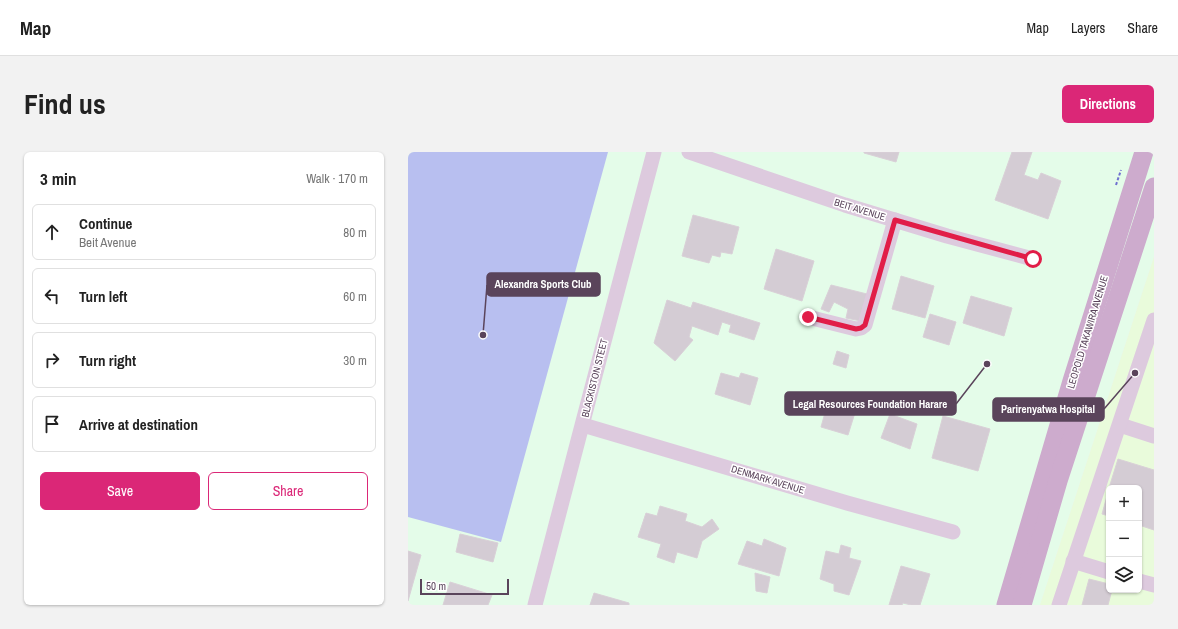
<!DOCTYPE html>
<html lang="en">
<head>
<meta charset="utf-8">
<style>
  :root { --surface:#fff; --page:#f2f2f2; --text:#222; --muted:#767676; --line:#e0e0e0; --accent:#db2777 }
  body { margin:0; font-family:"Archivo Narrow",sans-serif; background:var(--page); color:var(--text) }
  .controls { position:absolute; right:12px; bottom:12px; display:grid; overflow:hidden; border-radius:6px; box-shadow:0 1px 3px #0004 }
  .controls button { width:36px; height:36px; display:grid; place-items:center; padding:0; border:0; border-bottom:1px solid var(--line); background:var(--surface); color:var(--text); font:20px sans-serif }
  .scale { position:absolute; left:12px; bottom:10px; width:89px; box-sizing:border-box; padding-left:4px; border:2px solid #5a445b; border-top:0; font-size:11px; line-height:14px; white-space:nowrap; color:#5a445b; -webkit-text-stroke:3px #fff; paint-order:stroke }
  .stop { position:absolute; width:12px; height:12px; margin:-9px; border:3px solid #e11d48; border-radius:50%; background:#fff }
  .stop.end { background:#e11d48; border-color:#fff; box-shadow:0 1px 4px #0008 }
  .list { margin:0; padding:0; list-style:none }
  h2 { display:flex; justify-content:space-between; align-items:center; height:52px; margin:0; padding:0 16px; font-size:17px }
  h2 small { font-size:13px; font-weight:400; color:var(--muted) }
  .list li { display:grid; grid-template-columns:26px 1fr auto; gap:12px; align-items:center; box-sizing:border-box; height:56px; margin:0 8px 8px; padding:0 8px; border:1px solid var(--line); border-radius:6px }
  .list b { display:block; font-size:15px; white-space:nowrap }
  .list p { margin:0; font-size:13px; white-space:nowrap; color:var(--muted) }
  .list em { font-size:13px; font-style:normal; color:var(--muted) }
  .actions { display:flex; gap:8px; padding:12px 16px }
  .actions a { flex:1; padding:9px 0; border:1px solid var(--accent); border-radius:6px; text-align:center; font-size:14px; color:var(--accent) }
  .actions .main { background:var(--accent); color:#fff }
  .icon { flex:none; width:22px; height:22px; fill:none; stroke:currentColor; stroke-width:2; stroke-linecap:round; stroke-linejoin:round }
  .map { position:relative; flex:none; width:746px; height:453px; overflow:hidden; border-radius:6px }
  header { display:flex; align-items:center; gap:24px; box-sizing:border-box; height:56px; padding:0 20px; background:var(--surface); border-bottom:1px solid var(--line) }
  header strong { font-size:19px }
  nav { display:flex; gap:22px; margin-inline-start:auto; font-size:14px }
  .intro { display:flex; align-items:center; justify-content:space-between; box-sizing:border-box; height:96px; padding:0 24px }
  h1 { margin:0; font-size:28px }
  .button { padding:10px 18px; border-radius:6px; background:var(--accent); color:#fff; font-size:14px; font-weight:700 }
  main { display:flex; gap:24px; padding:0 24px }
  aside { flex:1; background:var(--surface); border-radius:6px; box-shadow:0 1px 3px #0004 }
  .map>svg:first-child { display:block }
  .commercial { fill:#e4fce9 }
  .medical { fill:#e9fbdb; fill-rule:evenodd }
  .green { fill:#b8bff0 }
  .building { fill:#d4ccd4; stroke:#d9d0d7 }
  .lines { fill:none; stroke-linecap:round; stroke-linejoin:round }
  .path { stroke:#6f70cf; stroke-width:2; stroke-dasharray:3 2; stroke-linecap:butt }
  .minor { stroke:#ddcade; stroke-width:15 }
  .major { stroke:#cdabcd; stroke-width:19 }
  .route { stroke:#e11d48; stroke-width:5 }
  .labels { text-anchor:middle; stroke-width:3; stroke-linejoin:round; paint-order:stroke }
  .street-label { font-size:10px; fill:#5a445b; stroke:#fff }
  .leader { fill:none; stroke:#5a445b; stroke-width:1.5 }
  .callout-dot { fill:#5a445b; stroke:#fff; stroke-width:1.5 }
  .callout { fill:#5a445b; stroke:#5a445b; stroke-width:1.5 }
  .callout-label { font-size:11px; text-anchor:middle; font-weight:bold; fill:#fff }
</style>
</head>
<body>
<header>
<strong>Map</strong>
<nav><a>Map</a><a>Layers</a><a>Share</a></nav>
</header>
<div class="intro"><h1>Find us</h1><a class="button">Directions</a></div>
<main>
<aside>
<h2>3 min<small>Walk · 170 m</small></h2>
<ul class="list">
<li><svg class="icon" aria-label="ahead" viewBox="0 0 24 24"><path d="M12 20V5M6 11l6-6 6 6"/></svg><div><b>Continue</b><p>Beit Avenue</p></div><em>80 m</em></li>
<li><svg class="icon" aria-label="left" viewBox="0 0 24 24"><path d="M17 20v-9H6M10 6l-5 5 5 5"/></svg><div><b>Turn left</b></div><em>60 m</em></li>
<li><svg class="icon" aria-label="right" viewBox="0 0 24 24"><path d="M7 20v-9h11M14 6l5 5-5 5"/></svg><div><b>Turn right</b></div><em>30 m</em></li>
<li><svg class="icon" aria-label="arrive" viewBox="0 0 24 24"><path d="M6 21V4h12l-3 4 3 4H6"/></svg><div><b>Arrive at destination</b></div></li>
</ul>
<div class="actions"><a class="main">Save</a><a>Share</a></div>
</aside>
<div class="map">
<svg width="746" height="453" viewBox="0 0 746 453">
  <rect width="100%" height="100%" fill="#eef0ed"/>
  <!-- commercial -->
  <polygon class="commercial" points="0,0 746,0 746,105 632,453 0,453"/>
  <!-- medical -->
  <path class="medical" d="M746,105V453H632ZM701,336H731V438H701Z"/>
  <!-- green -->
  <polygon class="green" points="0,0 200,0 93,390 0,365"/>
  <!-- building -->
  <g class="building">
    <polygon points="456,0 491,0 488,10 456,1"/>
    <polygon points="604,0 624,0 616,23 630,28 633,21 653,29 640,67 587,48"/>
    <polygon points="285,63 331,75 324,102 313,100 312,105 304,103 301,111 274,104"/>
    <polygon points="368,97 406,109 394,149 356,137"/>
    <polygon points="493,124 526,134 517,166 484,157"/>
    <polygon points="423,133 459,142 453,169 438,166 440,157 426,150 421,160 413,157"/>
    <polygon points="563,144 604,156 596,184 555,171"/>
    <polygon points="259,148 283,156 285,150 352,171 346,188 321,180 323,173 314,170 310,183 284,174 281,185 285,188 267,209 246,191"/>
    <polygon points="522,162 548,170 541,193 515,185"/>
    <polygon points="429,199 441,203 438,216 425,212"/>
    <polygon points="313,221 331,226 333,221 350,226 342,253 307,242"/>
    <polygon points="422,243 450,251 440,283 413,275"/>
    <polygon points="482,262 509,272 502,297 473,286"/>
    <polygon points="535,264 582,277 570,319 524,306"/>
    <polygon points="710,307 746,318 746,378 731,373 731,336 701,336"/>
    <polygon points="701,337 701,364 694,362"/>
    <polygon points="252,354 279,362 277,369 294,375 304,367 311,377 294,389 289,406 269,400 266,411 249,405 253,392 230,385 238,361 249,364"/>
    <polygon points="52,382 90,391 85,410 48,400"/>
    <polygon points="356,387 378,396 371,424 330,412 339,389 354,394"/>
    <polygon points="433,393 443,396 441,406 453,409 441,443 426,439 426,432 412,427 418,399 431,402"/>
    <polygon points="0,399 13,403 0,449"/>
    <polygon points="493,414 522,422 512,453 503,453 495,451 494,453 481,453"/>
    <polygon points="347,421 362,425 359,441 348,439"/>
    <polygon points="681,427 701,432 701,438 704,438 700,453 674,453"/>
    <polygon points="42,430 84,443 80,453 35,453"/>
    <polygon points="186,441 221,451 221,453 182,453"/>
  </g>
  <g class="lines">
    <!-- path -->
    <polyline class="path" points="708,33 713,18"/>
    <!-- minor -->
    <g class="minor">
      <polyline points="281,0 437,53 539,84 625,107"/>
      <polyline points="400,165 448,177 453,176 457,173 487,68"/>
      <polyline points="175,273 439,351 545,380"/>
      <polyline points="712,273 746,284"/>
      <polyline points="665,409 701,420"/>
      <polyline points="731,429 746,433"/>
      <path d="M127,453C167,302 205,151 246,0"/>
      <polyline points="651,453 746,168"/>
    </g>
    <!-- major -->
    <g class="major">
      <polyline points="598,453 664,229 736,0"/>
      <polyline points="614,453 650,329 746,35"/>
    </g>
  </g>
  <g class="lines">
    <!-- route -->
    <polyline class="route" points="400,165 448,177 453,176 457,173 487,68 625,107"/>
  </g>
  <g class="labels">
    <!-- street labels -->
    <g class="street-label">
      <text transform="translate(452 57) rotate(17)" y="4">BEIT AVENUE</text>
      <text transform="translate(679 180) rotate(-73)" y="4">LEOPOLD TAKAWIRA AVENUE</text>
      <text transform="translate(186 226) rotate(-76)" y="4">BLACKISTON STEET</text>
      <text transform="translate(360 327) rotate(17)" y="4">DENMARK AVENUE</text>
    </g>
  </g>
  <!-- callouts -->
  <path class="leader" d="M75 183L79 133M579 212L548 252M727 221L696 257"/>
  <g class="callout-dot">
    <circle cx="75" cy="183" r="4"/>
    <circle cx="579" cy="212" r="4"/>
    <circle cx="727" cy="221" r="4"/>
  </g>
  <g class="callout">
    <rect x="79" y="121" width="113" height="23" rx="4"/>
    <rect x="377" y="240" width="171" height="23" rx="4"/>
    <rect x="585" y="246" width="111" height="23" rx="4"/>
  </g>
  <g class="callout-label">
    <text x="135" y="136">Alexandra Sports Club</text>
    <text x="462" y="256">Legal Resources Foundation Harare</text>
    <text x="640" y="261">Parirenyatwa Hospital</text>
  </g>
</svg>
<div class="controls">
<button>+</button>
<button>−</button>
<button><svg class="icon" aria-label="layers" viewBox="0 0 24 24"><path d="M12 4l9 5-9 5-9-5zM3 14l9 5 9-5"/></svg></button>
</div>
<div class="scale">50 m</div>
<div class="stop" style="left:625px;top:107px"></div>
<div class="stop end" style="left:400px;top:165px"></div>
</div>
</main>
</body>
</html>
